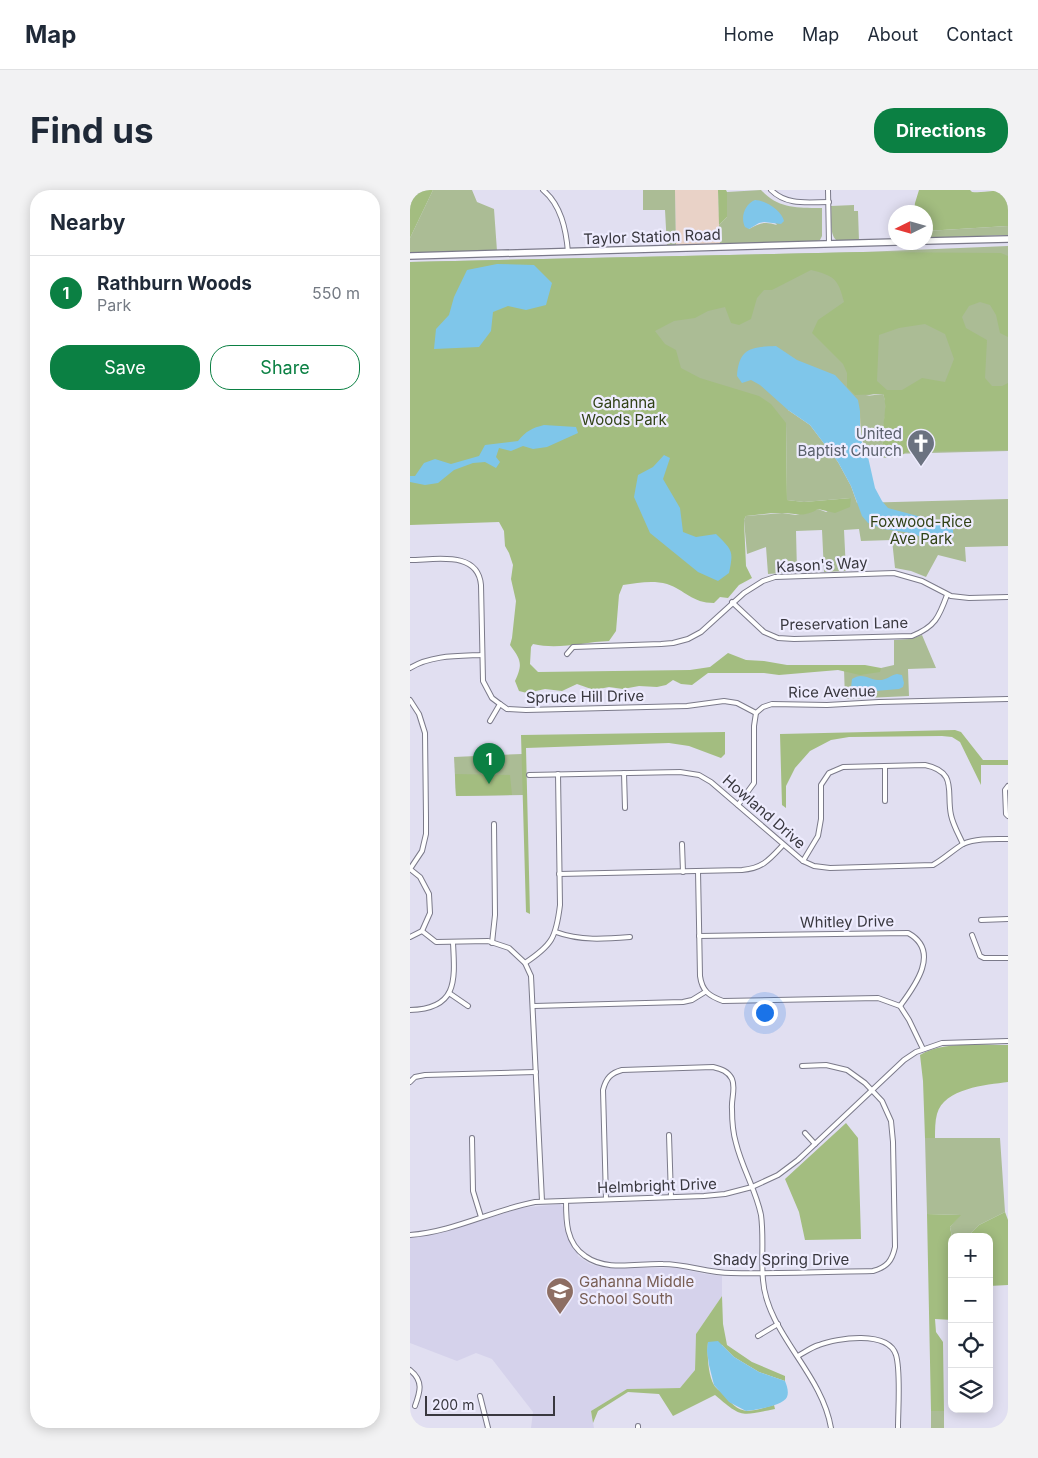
<!DOCTYPE html>
<html lang="en">
<head>
<meta charset="utf-8">
<style>
  :root { --surface:#fff; --page:#f2f2f3; --text:#1f2937; --muted:#747a83; --line:#e0e1e3; --accent:#0b8043 }
  body { margin:0; font-family:Inter,sans-serif; background:var(--page); color:var(--text) }
  .controls { position:absolute; right:15px; bottom:15px; display:grid; overflow:hidden; border-radius:10px; box-shadow:0 2px 12px #0003 }
  .controls button { width:45px; height:45px; display:grid; place-items:center; padding:0; border:0; border-bottom:1px solid var(--line); background:var(--surface); color:var(--text); font:25px sans-serif }
  .compass { position:absolute; left:478px; top:15px; width:45px; height:45px; border-radius:50%; background:var(--surface); box-shadow:0 2px 12px #0003; rotate:265deg }
  .scale { position:absolute; left:15px; bottom:12px; width:130px; box-sizing:border-box; padding-left:5px; border:2px solid #39383f; border-top:0; font-size:14px; line-height:18px; white-space:nowrap; color:#39383f; -webkit-text-stroke:4px #eeecfe; paint-order:stroke }
  .you { position:absolute; left:354px; top:822px; width:18px; height:18px; margin:-12px; border:4px solid #fff; border-radius:50%; background:#1a73e8; box-shadow:0 0 0 8px #1a73e833 }
  .badge { display:grid; place-items:center; width:32px; height:32px; border-radius:50%; background:var(--accent); color:#fff; font-size:16px; font-weight:700 }
  .pin { position:absolute; translate:-50% -41px; filter:drop-shadow(0 1px 2px #0008) }
  .pin::after { content:''; position:absolute; top:26px; width:18px; height:15px; background:inherit; clip-path:polygon(0 0,100% 0,50% 100%) }
  .list { margin:0; padding:0; list-style:none }
  h2 { display:flex; justify-content:space-between; align-items:center; height:65px; margin:0; padding:0 20px; font-size:21px }
  h2 small { font-size:16px; font-weight:400; color:var(--muted) }
  .list li { display:grid; grid-template-columns:32px 1fr auto; gap:15px; align-items:center; box-sizing:border-box; height:75px; padding:0 20px; border-top:1px solid var(--line) }
  .list b { display:block; font-size:19px; white-space:nowrap }
  .list p { margin:0; font-size:16px; white-space:nowrap; color:var(--muted) }
  .list em { font-size:16px; font-style:normal; color:var(--muted) }
  .actions { display:flex; gap:10px; padding:15px 20px }
  .actions a { flex:1; padding:11px 0; border:1px solid var(--accent); border-radius:20px; text-align:center; font-size:18px; color:var(--accent) }
  .actions .main { background:var(--accent); color:#fff }
  .icon { flex:none; width:28px; height:28px; fill:none; stroke:currentColor; stroke-width:2; stroke-linecap:round; stroke-linejoin:round }
  .map { position:relative; flex:none; width:598px; height:1238px; overflow:hidden; border-radius:20px }
  header { display:flex; align-items:center; gap:30px; box-sizing:border-box; height:70px; padding:0 25px; background:var(--surface); border-bottom:1px solid var(--line) }
  header strong { font-size:24px }
  nav { display:flex; gap:28px; margin-inline-start:auto; font-size:18px }
  .intro { display:flex; align-items:center; justify-content:space-between; box-sizing:border-box; height:120px; padding:0 30px }
  h1 { margin:0; font-size:35px }
  .button { padding:12px 22px; border-radius:20px; background:var(--accent); color:#fff; font-size:18px; font-weight:700 }
  main { display:flex; gap:30px; padding:0 30px }
  aside { flex:1; background:var(--surface); border-radius:20px; box-shadow:0 2px 12px #0003 }
  .map>svg:first-child { display:block }
  .industrial { fill:#e9d2c7 }
  .built { fill:#d5d2eb }
  .green { fill:#abbc95; fill-rule:evenodd }
  .forest { fill:#a3bd80; fill-rule:evenodd }
  .water { fill:#7fc6ea }
  .lines { fill:none; stroke-linecap:round; stroke-linejoin:round }
  .street-casing { stroke:#7b7a8a; stroke-width:6 }
  .secondary-casing { stroke:#7b7a8a; stroke-width:8 }
  .street { stroke:#fff; stroke-width:4 }
  .secondary { stroke:#fff; stroke-width:5.5 }
  .labels { text-anchor:middle; stroke-width:4.5; stroke-linejoin:round; paint-order:stroke }
  .street-label { font-size:15px; fill:#39383f; stroke:#eeecfe }
  .park-label { font-size:15px; fill:#314216; stroke:#eeecfe }
  .worship-label { font-size:15px; fill:#5b616d; stroke:#eeecfe; text-anchor:end }
  .education-label { font-size:15px; fill:#785e54; stroke:#eeecfe; text-anchor:start }
</style>
</head>
<body>
<header>
<strong>Map</strong>
<nav><a>Home</a><a>Map</a><a>About</a><a>Contact</a></nav>
</header>
<div class="intro"><h1>Find us</h1><a class="button">Directions</a></div>
<main>
<aside>
<h2>Nearby<small></small></h2>
<ul class="list">
<li><span class="badge">1</span><div><b>Rathburn Woods</b><p>Park</p></div><em>550 m</em></li>
</ul>
<div class="actions"><a class="main">Save</a><a>Share</a></div>
</aside>
<div class="map">
<svg width="598" height="1238" viewBox="0 0 598 1238">
  <rect width="100%" height="100%" fill="#e1dff1"/>
  <!-- industrial -->
  <polygon class="industrial" points="265,0 308,0 310,55 266,57"/>
  <!-- built -->
  <polygon class="built" points="150,1014 153,1017 154,1038 165,1056 168,1066 180,1074 195,1078 268,1078 295,1084 312,1086 312,1106 286,1144 285,1180 270,1198 217,1199 181,1221 184,1238 121,1238 123,1222 82,1169 66,1163 47,1171 0,1153 0,1048 31,1043 111,1018"/>
  <!-- green -->
  <g class="green">
    <polygon points="23,0 62,0 67,12 84,19 87,61 0,63 0,48"/>
    <polygon points="233,0 265,0 266,57 257,57 255,20 233,20"/>
    <path d="M351,0C368,19 388,18 412,18V46L410,50L404,52L310,55L309,35L317,27V2ZM345,10L367,35C355,31 350,33 339,39Z"/>
    <path d="M444,15V21H448L449,51L426,50C419,43 422,26 421,16Z"/>
    <polygon points="598,36 598,45 516,48 516,41"/>
    <path d="M598,56V261L479,264L477,200L456,206L473,204C482,224 463,251 479,268L458,267C451,251 450,238 450,221L378,220L400,235L428,272L441,296L447,313L598,309V356L555,357L556,372L528,365L516,387L501,381L485,378L482,350L451,351L449,339L434,340L436,381L414,382L412,340L386,341L387,382L358,384L356,357L337,364L334,330L336,326L372,323L386,325L408,319L416,322L441,308L394,312L377,310L376,234L108,341L0,72L453,62Z"/>
    <polygon points="512,445 526,478 498,479 499,506 435,509 434,479 471,478 484,475 484,450 500,449"/>
    <polygon points="112,564 114,605 46,606 44,567"/>
    <polygon points="515,948 590,948 595,1022 569,1035 557,1047 542,1047 540,1037 550,1025 517,1024"/>
    <rect x="521" y="1221" width="13" height="17"/>
  </g>
  <!-- forest -->
  <g class="forest">
    <polygon points="5,0 23,0 0,48 0,15"/>
    <polygon points="308,0 316,0 317,2 317,27 309,35"/>
    <path d="M509,0H560L562,2C574,3 586,0 598,0V36L516,41V22H504L505,13Z"/>
    <path d="M453,62L591,63L598,66V147L590,143L586,125L580,115L570,112L559,116L552,127L556,138L577,150L575,188L582,196H592L598,193V260L496,262L490,267L479,268C463,251 481,224 473,204L445,205L437,197V183L433,174L402,143L408,130L434,112C428,88 424,86 401,80L362,100H354L347,108L341,129L329,135L321,133L315,117L298,121L285,128L264,131L245,141L255,154L266,160L271,178L290,188L349,206L361,214L376,233L377,310L394,312L441,308L440,317L425,323L408,319C392,329 385,322 369,323C358,323 347,325 336,326L334,330L336,376L342,388L329,395L318,408L310,407L304,413C282,413 275,400 257,394C242,390 228,393 213,395L209,405L206,441L199,451C173,452 149,460 123,454L121,457L120,474L128,482L280,480L300,477L318,463L336,470L354,471L377,475H455L471,478L470,482L450,485L428,480L369,485L354,483H298L282,495L271,494L263,490L256,495L247,497L229,496L213,499L199,497L184,500L167,494L152,501L135,499L117,503L109,501L105,491C113,474 111,470 100,455L102,448L106,411L101,389L103,375L99,363L95,356L94,341L89,332L0,335V72ZM515,134L535,144L544,169L535,192L512,188L492,200H477L467,191L469,145L489,138Z"/>
    <polygon points="545,540 551,542 573,570 598,570 598,575 571,575 571,595 550,552 542,547 532,546 439,547 421,550 400,561 385,578 376,596 376,618 372,615 370,544"/>
    <polygon points="315,542 315,564 311,568 279,556 259,553 116,558 120,724 116,722 111,545"/>
    <polygon points="45,584 100,585 102,605 46,606"/>
    <path d="M598,855V892C576,895 534,898 527,924C525,931 525,940 525,948H515L513,891L510,865C531,851 573,855 598,855Z"/>
    <polygon points="436,933 448,948 451,1049 395,1050 389,1022 375,989"/>
    <polygon points="595,1022 598,1030 598,1095 579,1096 579,1047 557,1047 569,1035"/>
    <polygon points="517,1024 551,1025 540,1037 542,1047 542,1130 525,1129 526,1142 533,1152 534,1221 521,1221"/>
    <path d="M312,1106L313,1134L317,1155L342,1172L375,1186V1191L349,1182L324,1167L312,1155L298,1152C297,1163 298,1185 304,1195C306,1199 312,1202 315,1206C321,1213 327,1220 337,1221C346,1221 356,1217 364,1215L365,1219C330,1226 332,1228 305,1205L263,1226L249,1204L218,1202L188,1221L183,1233L181,1221L217,1199L270,1198L285,1180L286,1144Z"/>
  </g>
  <!-- water -->
  <g class="water">
    <path d="M345,10C355,10 372,21 374,31L371,34L354,32L349,33L339,39L335,37C330,27 335,14 345,10Z"/>
    <polygon points="87,74 124,75 142,93 136,115 116,120 98,116 83,122 81,141 69,157 24,159 26,139 39,125 44,107 57,80"/>
    <path d="M366,156L387,170L425,185L448,210L450,221V241L452,253L458,267L465,298L472,311L478,318L537,334L543,340V347L538,353L533,355L501,343L474,339L458,333L452,326L441,296L428,272L400,235L378,220L350,195L341,190L332,193L327,186C329,158 341,157 366,156Z"/>
    <path d="M134,235L166,237L168,243L137,257L123,259L113,256L101,261L89,258L86,267L90,272L86,278L75,272L63,273L44,280L28,293L15,295L0,292V286H5L14,273L25,269L41,274L69,266L75,255L108,251C116,241 122,238 134,235Z"/>
    <path d="M254,265L260,268L253,289L270,318L273,342L286,347L306,344C322,360 324,360 319,383L308,391L288,382L240,343L224,307L228,285L243,277Z"/>
    <path d="M487,484L492,485L494,493L493,497L489,499L453,502H445L441,498L442,489C452,482 458,489 468,490C475,491 481,485 487,484Z"/>
    <path d="M308,1151L324,1167L349,1182L375,1191C377,1196 379,1202 377,1207C373,1216 345,1220 336,1221L319,1212L304,1195L299,1175L297,1161L298,1152Z"/>
  </g>
  <g class="lines">
    <!-- street casing -->
    <g class="street-casing">
      <g id="street">
        <path d="M133,0C151,15 156,39 158,62"/>
        <path d="M361,0C377,16 398,12 419,12"/>
        <polyline points="418,0 419,54"/>
        <path d="M0,370C25,370 68,360 71,395L73,491L82,508L90,514L97,519L116,520L277,516L314,511L327,513L346,523"/>
        <path d="M322,412L354,442L368,448L384,449L502,446C525,437 529,427 537,405"/>
        <polyline points="157,464 163,457 251,454 263,453 278,449 291,442 334,403 353,391 365,387 484,383 512,391 541,406 559,408 598,407"/>
        <path d="M0,478C21,465 48,466 72,465"/>
        <polyline points="0,510 9,524 15,543 16,627 16,644 12,661 0,679"/>
        <polyline points="80,531 90,514"/>
        <polyline points="475,576 475,611"/>
        <polyline points="214,583 215,618"/>
        <path d="M119,585L270,582L289,585L301,592L393,671L404,676L420,678L523,675C534,669 543,660 553,654C566,648 584,649 598,649"/>
        <polyline points="598,596 595,600 596,624 598,626"/>
        <polyline points="328,615 344,593 344,536 346,523 353,517 362,514 417,515 469,512 598,509"/>
        <polyline points="272,654 273,682"/>
        <path d="M393,671L408,646L411,629V595L419,583L433,577L515,575C548,582 536,602 541,625C543,635 549,645 553,654"/>
        <path d="M288,681L290,786C292,801 299,806 313,811L468,808L490,816L499,830L513,859"/>
        <path d="M149,684L332,680C353,678 359,670 373,655"/>
        <polyline points="571,730 598,729"/>
        <polyline points="12,741 26,752 78,751 99,758 115,773 121,786 132,1011"/>
        <path d="M146,742C170,751 195,749 220,747"/>
        <polyline points="562,745 570,766 574,768 598,768"/>
        <path d="M289,746L498,743C531,761 505,796 490,816"/>
        <polyline points="0,747 12,741 20,723 19,704 10,687 0,679"/>
        <polyline points="82,753 85,725 84,634"/>
        <path d="M115,773C142,755 146,748 150,715L148,584"/>
        <polyline points="39,803 58,816"/>
        <polyline points="124,816 273,812 282,810 295,802"/>
        <path d="M0,820C48,819 45,790 43,753"/>
        <polyline points="0,892 5,887 15,885 126,882"/>
        <polyline points="395,943 405,954"/>
        <polyline points="259,945 261,1007"/>
        <polyline points="62,948 63,1001 71,1027"/>
        <path d="M196,1009L193,900C196,888 201,883 212,880L303,877C311,879 318,881 322,889C326,898 321,909 322,919C322,930 323,943 326,953C332,978 346,1000 351,1025C354,1047 351,1069 353,1090C357,1143 412,1183 421,1238"/>
        <path d="M156,1011C156,1031 156,1053 175,1066C197,1082 227,1073 253,1074C276,1074 298,1083 321,1083C368,1084 416,1082 463,1081C477,1077 482,1071 485,1057L483,952L481,931L472,911L455,893L437,880L416,875L392,876"/>
        <path d="M0,1045C43,1042 83,1020 125,1012L294,1006L315,1004L342,997L368,985L388,970L494,870L506,862L532,853L598,851"/>
        <polyline points="348,1146 368,1134"/>
        <path d="M388,1166C395,1162 402,1157 409,1155C427,1148 478,1140 486,1165C491,1182 488,1219 488,1238"/>
        <path d="M0,1180C14,1191 10,1202 5,1216"/>
        <polyline points="70,1206 78,1238"/>
        <polyline points="228,1236 228,1238"/>
      </g>
    </g>
    <!-- secondary casing -->
    <g class="secondary-casing">
      <g id="secondary">
        <polyline points="516,51 598,49"/>
        <polyline points="0,66 486,52"/>
      </g>
    </g>
    <!-- street -->
    <use href="#street" class="street"/>
    <!-- secondary -->
    <use href="#secondary" class="secondary"/>
  </g>
  <!-- icons -->
  <defs>
    <g id="church-pin" transform="scale(1.4375)"><path d="M0 17L-7.5 6A9.5 9.5 0 1 1 7.5 6Z" fill="#6b7280" stroke="#eeecfe"/><path d="M-1.2-6h2.4v3.5h3.3v2.4h-3.3V6h-2.4V-.1h-3.3v-2.4h3.3Z" fill="#fff"/></g>
    <g id="school-pin" transform="scale(1.4375)"><path d="M0 17L-7.5 6A9.5 9.5 0 1 1 7.5 6Z" fill="#8d6e63" stroke="#eeecfe"/><path d="M0-5L7-2L0 1L-7-2ZM-4 1L0 2.5L4 1V4Q0 6-4 4Z" fill="#fff"/></g>
  </defs>
  <g fill-rule="evenodd">
    <use href="#church-pin" x="511" y="253"/>
    <use href="#school-pin" x="150" y="1101"/>
  </g>
  <g class="labels">
    <!-- street labels -->
    <g class="street-label">
      <text transform="translate(242 47) rotate(-2)" y="5">Taylor Station Road</text>
      <text transform="translate(412 375) rotate(-3)" y="5">Kason's Way</text>
      <text transform="translate(434 434) rotate(-1)" y="5">Preservation Lane</text>
      <text transform="translate(422 502) rotate(-1)" y="5">Rice Avenue</text>
      <text transform="translate(175 507) rotate(-1)" y="5">Spruce Hill Drive</text>
      <text transform="translate(354 622) rotate(41)" y="5">Howland Drive</text>
      <text transform="translate(437 732) rotate(-1)" y="5">Whitley Drive</text>
      <text transform="translate(247 996) rotate(-2)" y="5">Helmbright Drive</text>
      <text x="371" y="1075">Shady Spring Drive</text>
    </g>
    <!-- park labels -->
    <g class="park-label">
      <text x="214" y="218">Gahanna<tspan x="214" dy="17">Woods Park</tspan></text>
      <text x="511" y="337">Foxwood-Rice<tspan x="511" dy="17">Ave Park</tspan></text>
    </g>
    <!-- worship labels -->
    <g class="worship-label">
      <text x="492" y="249">United<tspan x="492" dy="17">Baptist Church</tspan></text>
    </g>
    <!-- education labels -->
    <g class="education-label">
      <text x="169" y="1097">Gahanna Middle<tspan x="169" dy="17">School South</tspan></text>
    </g>
  </g>
</svg>
<div class="controls">
<button>+</button>
<button>−</button>
<button><svg class="icon" aria-label="locate" viewBox="0 0 24 24"><circle cx="12" cy="12" r="6"/><path d="M12 2v4M12 18v4M2 12h4M18 12h4"/></svg></button>
<button><svg class="icon" aria-label="layers" viewBox="0 0 24 24"><path d="M12 4l9 5-9 5-9-5zM3 14l9 5 9-5"/></svg></button>
</div>
<svg class="compass" viewBox="-18 -18 36 36"><path d="M0-13l5 13h-10z" fill="#e53935"/><path d="M0 13l5-13h-10z" fill="#747a83"/></svg>
<div class="scale">200 m</div>
<div class="you"></div>
<div class="pin badge" style="left:79px;top:594px">1</div>
</div>
</main>
</body>
</html>
